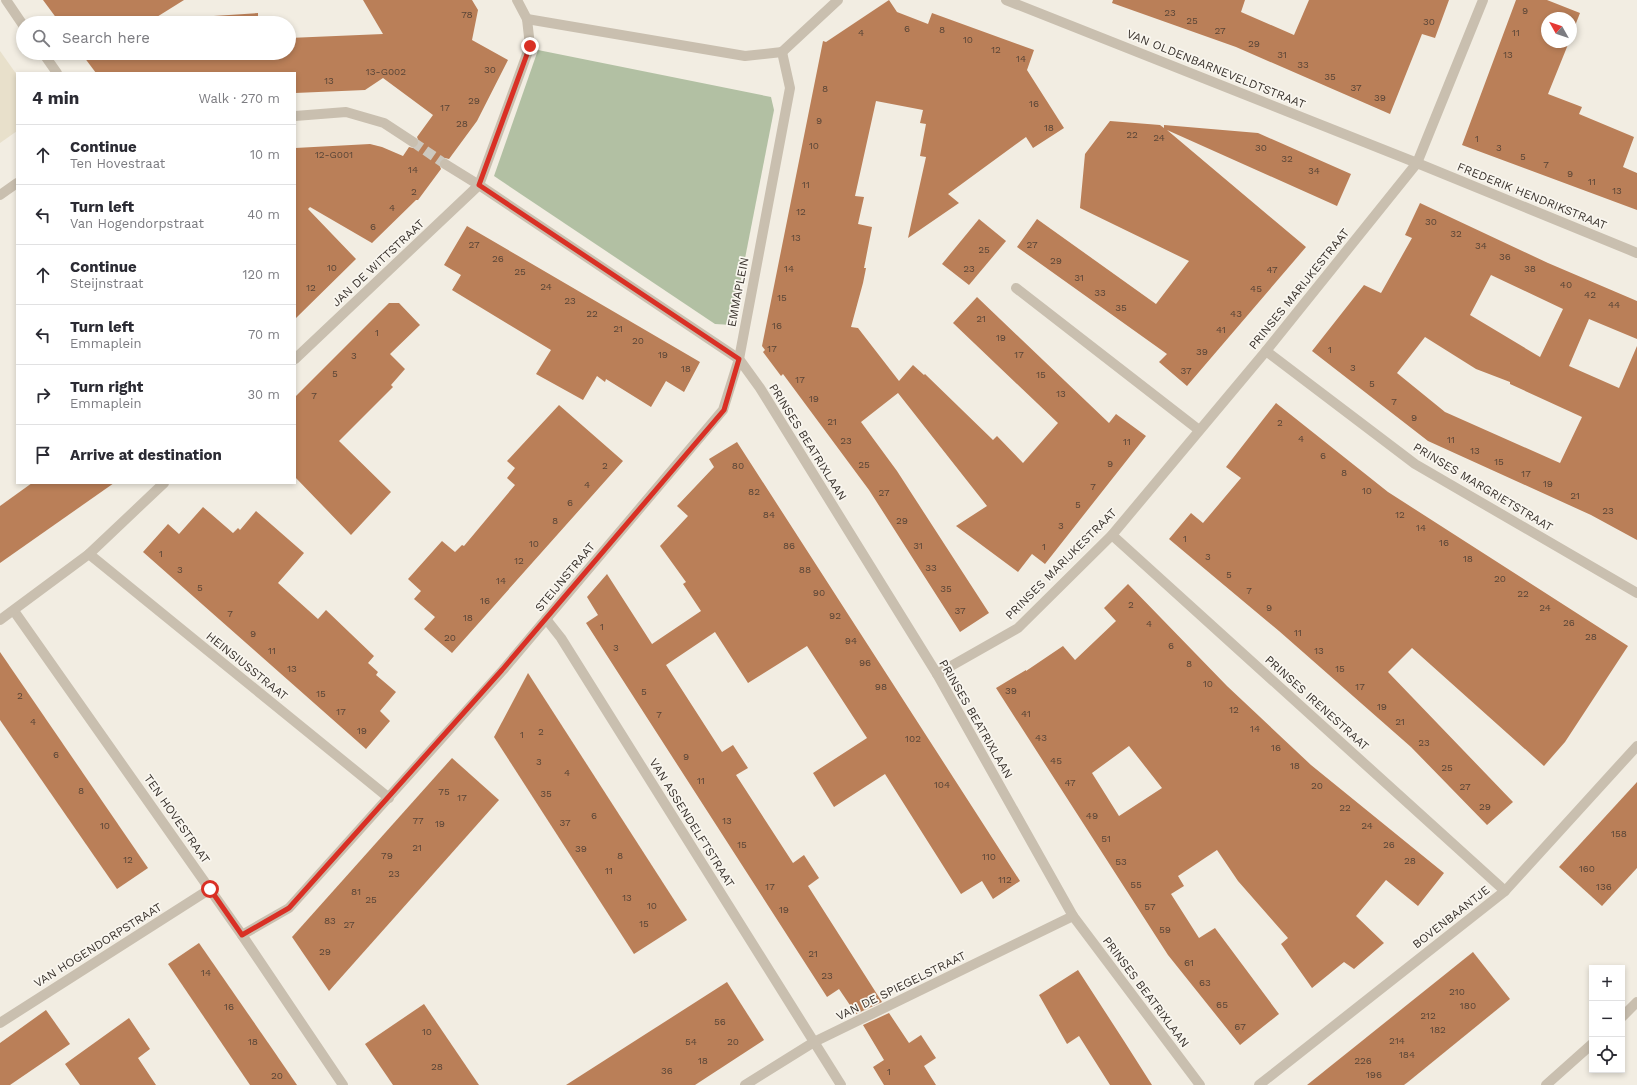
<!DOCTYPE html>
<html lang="en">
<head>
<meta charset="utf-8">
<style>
  :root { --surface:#fff; --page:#f2f2f3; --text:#2b2b33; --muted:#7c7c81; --line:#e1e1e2 }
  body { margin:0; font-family:"Work Sans",sans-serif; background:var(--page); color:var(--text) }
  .controls { position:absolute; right:12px; bottom:12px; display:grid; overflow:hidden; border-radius:0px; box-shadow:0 2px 6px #0003 }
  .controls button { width:36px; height:36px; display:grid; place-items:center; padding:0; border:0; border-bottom:1px solid var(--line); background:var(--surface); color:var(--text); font:20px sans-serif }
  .compass { position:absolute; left:1541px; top:12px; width:36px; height:36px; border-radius:50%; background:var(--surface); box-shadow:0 2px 6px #0003; rotate:310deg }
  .stop { position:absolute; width:12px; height:12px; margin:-9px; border:3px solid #d93025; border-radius:50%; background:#fff }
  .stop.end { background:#d93025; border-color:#fff; box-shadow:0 1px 4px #0008 }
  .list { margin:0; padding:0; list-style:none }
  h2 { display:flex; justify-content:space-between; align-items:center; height:52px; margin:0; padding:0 16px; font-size:17px }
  h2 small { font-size:13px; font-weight:400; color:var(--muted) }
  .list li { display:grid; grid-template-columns:26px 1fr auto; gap:12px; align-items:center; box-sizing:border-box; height:60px; padding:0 16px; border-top:1px solid var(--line) }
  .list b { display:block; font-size:15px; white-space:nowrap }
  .list p { margin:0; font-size:13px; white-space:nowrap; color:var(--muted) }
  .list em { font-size:13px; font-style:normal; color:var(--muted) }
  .icon { flex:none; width:22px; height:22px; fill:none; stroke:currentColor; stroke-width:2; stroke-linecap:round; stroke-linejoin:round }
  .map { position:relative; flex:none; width:1637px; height:1085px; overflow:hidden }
  .search { position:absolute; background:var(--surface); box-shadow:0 2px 6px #0003; left:16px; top:16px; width:280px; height:44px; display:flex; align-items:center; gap:10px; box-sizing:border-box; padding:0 14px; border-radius:22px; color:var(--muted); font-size:15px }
  .panel { position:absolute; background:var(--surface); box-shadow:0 2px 6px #0003; left:16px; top:72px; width:280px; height:412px; border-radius:0px }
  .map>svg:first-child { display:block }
  .green { fill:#b2c0a3 }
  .plaza { fill:#e8e0cb }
  .building { fill:#ba7f58; fill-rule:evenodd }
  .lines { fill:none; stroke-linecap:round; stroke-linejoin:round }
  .minor-tunnel { stroke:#cdc8be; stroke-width:10; stroke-dasharray:10 5; stroke-linecap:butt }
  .minor { stroke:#c9bfaf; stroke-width:10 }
  .route { stroke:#d93025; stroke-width:5 }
  .labels { text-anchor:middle; stroke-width:3.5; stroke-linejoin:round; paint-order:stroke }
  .number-label { font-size:10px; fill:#594537 }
  .street-label { font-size:12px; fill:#39322c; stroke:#f9f6ef }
</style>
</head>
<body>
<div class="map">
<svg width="1637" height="1085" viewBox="0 0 1637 1085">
  <rect width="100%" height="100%" fill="#f2ede2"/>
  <!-- green -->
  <polygon class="green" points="538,50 771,97 774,110 732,325 715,324 494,176"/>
  <!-- plaza -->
  <polygon class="plaza" points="0,51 17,75 17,131 0,143"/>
  <!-- building -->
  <g class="building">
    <polygon points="43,0 184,0 152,20 258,13 258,17 272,17 272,23 60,23"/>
    <polygon points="363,0 472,0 478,10 472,40 508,60 477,121 449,159 445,158 440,160 439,164 441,169 418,200 416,200 372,243 310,207 308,209 356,259 295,319 295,148 370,144 382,147 403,156 409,147 413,148 418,146 419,142 417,137 433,115 383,78 365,90 295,93 295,73 96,73 81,53 289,53 289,38 383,34"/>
    <polygon points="889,0 897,12 928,24 932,13 1034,50 1027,70 1064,128 1033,148 1026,137 948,194 959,203 908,238 926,157 920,156 926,124 920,123 923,110 876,101 855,196 864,197 858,224 872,227 864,268 866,268 863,283 851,327 858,328 899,381 913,365 924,375 925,374 993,440 997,436 1023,463 1058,423 953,323 977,297 1109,423 1116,414 1146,436 1045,564 1032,554 1018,572 956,526 987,506 898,393 861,422 897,471 989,613 960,632 869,490 783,374 781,376 763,352 765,350 762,346 823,41 826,42"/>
    <polygon points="1113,0 1245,0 1241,12 1294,35 1309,0 1449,0 1435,38 1422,34 1390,114 1236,47 1112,3"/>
    <polygon points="1516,0 1547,0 1580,13 1571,36 1571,18 1547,18 1547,42 1569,42 1548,94 1582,107 1579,114 1634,137 1623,167 1637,173 1637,210 1462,145"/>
    <polygon points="1110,121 1160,125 1164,128 1164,125 1258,133 1351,174 1337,206 1167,130 1306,247 1187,386 1159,362 1167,354 1017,247 1037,219 1156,304 1189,261 1080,208 1085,154"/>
    <path d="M1420,203L1548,263L1637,301V339L1589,319L1569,366L1619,388L1637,346V540L1591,515L1428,441L1312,351L1364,285L1381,293L1412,238L1405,235ZM1491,275L1563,309L1540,357L1470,315ZM1425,337L1476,369L1510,382V384L1582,417L1560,463L1445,412L1397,373Z"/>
    <polygon points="979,219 1006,241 969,285 942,264"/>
    <polygon points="467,226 700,362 684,392 666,381 651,407 606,379 605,382 597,376 583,400 536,374 551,350 452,290 461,275 444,265"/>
    <polygon points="389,303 399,303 420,325 390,354 405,369 391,385 393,387 339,441 391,492 351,535 295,477 295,397"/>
    <polygon points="1276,403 1388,492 1628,646 1565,742 1544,766 1412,648 1388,672 1513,802 1487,825 1411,747 1279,631 1169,539 1191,513 1203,523 1241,478 1226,467"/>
    <polygon points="559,405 623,461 452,653 424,629 435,617 414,599 421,591 408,579 442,541 455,552 462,545 464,546 515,485 507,478 515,468 507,461"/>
    <polygon points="737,442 1020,881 993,899 982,881 961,894 885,774 834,807 813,773 867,738 807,646 748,683 715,632 666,665 722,752 733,745 748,768 736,775 793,863 804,855 819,878 808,886 882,1002 856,1014 839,989 827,997 586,623 598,615 587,597 607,574 652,644 701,611 683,584 686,582 660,546 688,516 677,506 714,467 709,459"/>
    <polygon points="32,483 114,483 0,563 0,506"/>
    <polygon points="203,507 233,533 238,528 240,530 256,511 304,553 278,583 318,619 326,610 374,656 368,663 378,672 376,675 396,692 380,711 390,721 366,749 143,552 168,524 179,534"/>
    <path d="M1128,584L1227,686L1311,765L1444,873L1418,906L1386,880L1356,916L1384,943L1354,969L1344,962L1312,988L1281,944L1288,938L1238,881L1217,850L1178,876L1184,886L1171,894L1199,938L1215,928L1279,1014L1240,1045L1168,955L996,688L1026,670V671L1063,646L1075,660L1116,621L1104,608ZM1129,746L1162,788L1119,816L1092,773Z"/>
    <polygon points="0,652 148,868 117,889 0,720"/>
    <polygon points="528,673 687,920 634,954 494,737"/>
    <polygon points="452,758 499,800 329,991 292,937"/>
    <polygon points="1637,782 1637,868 1602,906 1559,867"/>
    <polygon points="199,943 271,1047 297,1085 250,1085 168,964"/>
    <polygon points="1473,952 1510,999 1408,1082 1404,1085 1307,1085"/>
    <polygon points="1078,970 1124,1041 1152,1085 1110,1085 1079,1036 1067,1044 1039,995"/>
    <polygon points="727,982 764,1040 695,1085 566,1085"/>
    <polygon points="424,1004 479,1085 393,1085 365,1044"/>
    <polygon points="46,1010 70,1044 10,1085 0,1085 0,1043"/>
    <polygon points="889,1013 909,1043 921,1035 936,1058 924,1066 936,1085 884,1085 873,1067 884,1060 863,1025"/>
    <polygon points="129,1018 150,1049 138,1058 156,1085 80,1085 65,1064"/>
  </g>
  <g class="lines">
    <!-- minor-tunnel -->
    <polyline class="minor-tunnel" points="413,142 445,164"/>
    <!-- minor -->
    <g class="minor">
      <polyline points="6,0 23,25"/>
      <polyline points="517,0 527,19 530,46 479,185 739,359 760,388 937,674 1073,916 1200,1085"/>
      <polyline points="1006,0 1417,163 1637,253"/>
      <polyline points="782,52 838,0"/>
      <polyline points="43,53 57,73"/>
      <polyline points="295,116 346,112 384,123 413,142"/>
      <polyline points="0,195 17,183"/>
      <polyline points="1016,288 1199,430"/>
      <polyline points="1266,351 1415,464 1637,593"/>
      <polyline points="295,359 479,185 445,164"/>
      <polyline points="1112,535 1505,891"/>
      <polyline points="89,554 389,798"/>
      <polyline points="14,611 242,935 343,1085"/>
      <polyline points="546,619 561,638 841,1085"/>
      <polyline points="0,620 89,554 164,483"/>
      <polyline points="937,674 1018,628 1112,535 1266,351 1417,163 1483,0"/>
      <polyline points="242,935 289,908 503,670 723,410 739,359 790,88 782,52 745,56 527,19"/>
      <polyline points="1622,1017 1637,1002"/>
      <polyline points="0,1023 210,889"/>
      <polyline points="745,1085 814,1042 1073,916"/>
      <polyline points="1259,1085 1505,891 1637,746"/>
      <polyline points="1546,1085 1592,1044"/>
    </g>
  </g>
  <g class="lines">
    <!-- route -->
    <polyline class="route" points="210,889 242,935 289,908 502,670 724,410 739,359 479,185 530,46"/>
  </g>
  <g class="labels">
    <!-- number labels -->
    <g class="number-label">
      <text x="1525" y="14">9</text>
      <text x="1170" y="16">23</text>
      <text x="467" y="18">78</text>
      <text x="1192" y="24">25</text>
      <text x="1429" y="25">30</text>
      <text x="907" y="32">6</text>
      <text x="942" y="33">8</text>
      <text x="1220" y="34">27</text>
      <text x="861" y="36">4</text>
      <text x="1516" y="36">11</text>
      <text x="968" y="43">10</text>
      <text x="1254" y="47">29</text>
      <text x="996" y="53">12</text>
      <text x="1282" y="58">31</text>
      <text x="1508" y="58">13</text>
      <text x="1021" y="62">14</text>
      <text x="1303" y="68">33</text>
      <text x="490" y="73">30</text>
      <text x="386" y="75">13-G002</text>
      <text x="1330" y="80">35</text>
      <text x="329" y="84">13</text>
      <text x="1356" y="91">37</text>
      <text x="825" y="92">8</text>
      <text x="1380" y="101">39</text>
      <text x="474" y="104">29</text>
      <text x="1034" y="107">16</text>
      <text x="445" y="111">17</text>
      <text x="819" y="124">9</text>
      <text x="462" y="127">28</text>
      <text x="1049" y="131">18</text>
      <text x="1132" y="138">22</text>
      <text x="1159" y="141">24</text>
      <text x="1477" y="142">1</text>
      <text x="814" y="149">10</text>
      <text x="1261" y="151">30</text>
      <text x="1499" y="151">3</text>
      <text x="334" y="158">12-G001</text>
      <text x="1523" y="160">5</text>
      <text x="1287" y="162">32</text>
      <text x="1546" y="168">7</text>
      <text x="413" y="173">14</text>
      <text x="1314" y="174">34</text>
      <text x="1570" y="177">9</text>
      <text x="1592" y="185">11</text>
      <text x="806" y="188">11</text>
      <text x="1617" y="194">13</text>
      <text x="414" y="195">2</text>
      <text x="392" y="211">4</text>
      <text x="801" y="215">12</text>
      <text x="1431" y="225">30</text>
      <text x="373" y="230">6</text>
      <text x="1456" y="237">32</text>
      <text x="796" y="241">13</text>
      <text x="474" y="248">27</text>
      <text x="1032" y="248">27</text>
      <text x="1481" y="249">34</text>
      <text x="984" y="253">25</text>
      <text x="1505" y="260">36</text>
      <text x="498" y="262">26</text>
      <text x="1056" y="264">29</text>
      <text x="332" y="271">10</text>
      <text x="789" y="272">14</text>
      <text x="969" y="272">23</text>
      <text x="1530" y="272">38</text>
      <text x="1272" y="273">47</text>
      <text x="520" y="275">25</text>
      <text x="1079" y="281">31</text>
      <text x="1566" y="288">40</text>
      <text x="546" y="290">24</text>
      <text x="311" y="291">12</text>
      <text x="1256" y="292">45</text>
      <text x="1100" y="296">33</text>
      <text x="1590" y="298">42</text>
      <text x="782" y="301">15</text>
      <text x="570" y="304">23</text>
      <text x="1614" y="308">44</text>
      <text x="1121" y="311">35</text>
      <text x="592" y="317">22</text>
      <text x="1236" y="317">43</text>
      <text x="981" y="322">21</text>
      <text x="777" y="329">16</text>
      <text x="618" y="332">21</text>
      <text x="1221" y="333">41</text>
      <text x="377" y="336">1</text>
      <text x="1001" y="341">19</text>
      <text x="638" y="344">20</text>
      <text x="772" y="352">17</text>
      <text x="1330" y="353">1</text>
      <text x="1202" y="355">39</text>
      <text x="663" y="358">19</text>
      <text x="1019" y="358">17</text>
      <text x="354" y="359">3</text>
      <text x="1353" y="371">3</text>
      <text x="686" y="372">18</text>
      <text x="1186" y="374">37</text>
      <text x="335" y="377">5</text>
      <text x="1041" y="378">15</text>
      <text x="800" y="383">17</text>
      <text x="1372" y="387">5</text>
      <text x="1061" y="397">13</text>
      <text x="314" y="399">7</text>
      <text x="814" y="402">19</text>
      <text x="1394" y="405">7</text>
      <text x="1414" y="421">9</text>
      <text x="832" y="425">21</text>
      <text x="1280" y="426">2</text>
      <text x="1301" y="442">4</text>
      <text x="1451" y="443">11</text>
      <text x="846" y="444">23</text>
      <text x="1127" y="445">11</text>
      <text x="1475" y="454">13</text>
      <text x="1323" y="459">6</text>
      <text x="1499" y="465">15</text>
      <text x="1110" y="467">9</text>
      <text x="864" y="468">25</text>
      <text x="605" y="469">2</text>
      <text x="738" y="469">80</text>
      <text x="1344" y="476">8</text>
      <text x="1526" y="477">17</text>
      <text x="1548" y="487">19</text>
      <text x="587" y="488">4</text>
      <text x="1093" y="490">7</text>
      <text x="1367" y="494">10</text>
      <text x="754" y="495">82</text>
      <text x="884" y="496">27</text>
      <text x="1575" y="499">21</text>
      <text x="570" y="506">6</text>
      <text x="1078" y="508">5</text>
      <text x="1608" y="514">23</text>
      <text x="769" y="518">84</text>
      <text x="1400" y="518">12</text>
      <text x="555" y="524">8</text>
      <text x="902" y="524">29</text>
      <text x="1061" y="529">3</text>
      <text x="1421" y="531">14</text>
      <text x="1185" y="542">1</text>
      <text x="1444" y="546">16</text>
      <text x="534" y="547">10</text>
      <text x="789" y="549">86</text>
      <text x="918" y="549">31</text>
      <text x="1044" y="550">1</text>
      <text x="161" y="557">1</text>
      <text x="1208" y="560">3</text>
      <text x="1468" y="562">18</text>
      <text x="519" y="564">12</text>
      <text x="931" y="571">33</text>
      <text x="180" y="573">3</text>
      <text x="805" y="573">88</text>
      <text x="1229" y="578">5</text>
      <text x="1500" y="582">20</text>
      <text x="501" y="584">14</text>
      <text x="200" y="591">5</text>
      <text x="946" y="592">35</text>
      <text x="1249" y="594">7</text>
      <text x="819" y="596">90</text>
      <text x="1523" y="597">22</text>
      <text x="485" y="604">16</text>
      <text x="1131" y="608">2</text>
      <text x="1269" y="611">9</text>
      <text x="1545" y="611">24</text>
      <text x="960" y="614">37</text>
      <text x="230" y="617">7</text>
      <text x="835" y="619">92</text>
      <text x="468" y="621">18</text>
      <text x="1569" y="626">26</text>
      <text x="1149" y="627">4</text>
      <text x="602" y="630">1</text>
      <text x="1298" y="636">11</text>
      <text x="253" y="637">9</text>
      <text x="1591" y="640">28</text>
      <text x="450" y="641">20</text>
      <text x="851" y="644">94</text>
      <text x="1171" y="649">6</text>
      <text x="616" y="651">3</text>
      <text x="272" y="654">11</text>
      <text x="1319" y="654">13</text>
      <text x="865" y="666">96</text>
      <text x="1189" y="667">8</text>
      <text x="292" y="672">13</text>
      <text x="1340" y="672">15</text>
      <text x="1208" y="687">10</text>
      <text x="881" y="690">98</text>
      <text x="1360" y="690">17</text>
      <text x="1011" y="694">39</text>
      <text x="644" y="695">5</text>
      <text x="321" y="697">15</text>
      <text x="20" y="699">2</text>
      <text x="1382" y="710">19</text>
      <text x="1234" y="713">12</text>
      <text x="341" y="715">17</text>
      <text x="1026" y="717">41</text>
      <text x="659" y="718">7</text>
      <text x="33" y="725">4</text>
      <text x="1400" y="725">21</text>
      <text x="1255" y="732">14</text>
      <text x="362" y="734">19</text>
      <text x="541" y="735">2</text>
      <text x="522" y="738">1</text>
      <text x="1041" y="741">43</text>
      <text x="913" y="742">102</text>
      <text x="1424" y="746">23</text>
      <text x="1276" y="751">16</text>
      <text x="56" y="758">6</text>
      <text x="686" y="760">9</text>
      <text x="1056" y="764">45</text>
      <text x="539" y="765">3</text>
      <text x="1295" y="769">18</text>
      <text x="1447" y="771">25</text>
      <text x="567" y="776">4</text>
      <text x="701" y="784">11</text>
      <text x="1070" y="786">47</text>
      <text x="942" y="788">104</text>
      <text x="1317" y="789">20</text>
      <text x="1465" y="790">27</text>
      <text x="81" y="794">8</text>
      <text x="444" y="795">75</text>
      <text x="546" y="797">35</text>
      <text x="462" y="801">17</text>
      <text x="1485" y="810">29</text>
      <text x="1345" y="811">22</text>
      <text x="594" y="819">6</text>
      <text x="1092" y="819">49</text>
      <text x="418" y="824">77</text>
      <text x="727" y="824">13</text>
      <text x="565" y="826">37</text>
      <text x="440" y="827">19</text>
      <text x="105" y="829">10</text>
      <text x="1367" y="829">24</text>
      <text x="1619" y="837">158</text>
      <text x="1106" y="842">51</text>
      <text x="742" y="848">15</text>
      <text x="1389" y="848">26</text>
      <text x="417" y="851">21</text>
      <text x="581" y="852">39</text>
      <text x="387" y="859">79</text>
      <text x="620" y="859">8</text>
      <text x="989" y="860">110</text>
      <text x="128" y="863">12</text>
      <text x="1410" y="864">28</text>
      <text x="1121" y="865">53</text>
      <text x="1587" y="872">160</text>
      <text x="609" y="874">11</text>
      <text x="394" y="877">23</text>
      <text x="1005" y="883">112</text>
      <text x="1136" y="888">55</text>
      <text x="770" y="890">17</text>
      <text x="1604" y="890">136</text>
      <text x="356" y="895">81</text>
      <text x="627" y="901">13</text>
      <text x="371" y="903">25</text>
      <text x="652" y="909">10</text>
      <text x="1150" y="910">57</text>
      <text x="784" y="913">19</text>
      <text x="330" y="924">83</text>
      <text x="644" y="927">15</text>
      <text x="349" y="928">27</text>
      <text x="1165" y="933">59</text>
      <text x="325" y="955">29</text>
      <text x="813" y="957">21</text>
      <text x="1189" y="966">61</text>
      <text x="206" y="976">14</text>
      <text x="827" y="979">23</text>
      <text x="1205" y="986">63</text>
      <text x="1457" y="995">210</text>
      <text x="1222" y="1008">65</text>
      <text x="1468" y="1009">180</text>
      <text x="229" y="1010">16</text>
      <text x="1428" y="1019">212</text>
      <text x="720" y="1025">56</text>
      <text x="1240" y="1030">67</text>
      <text x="1438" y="1033">182</text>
      <text x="427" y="1035">10</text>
      <text x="1397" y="1044">214</text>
      <text x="253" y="1045">18</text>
      <text x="691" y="1045">54</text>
      <text x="733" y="1045">20</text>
      <text x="1407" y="1058">184</text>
      <text x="703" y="1064">18</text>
      <text x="1363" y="1064">226</text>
      <text x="437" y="1070">28</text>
      <text x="667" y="1074">36</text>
      <text x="889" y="1075">1</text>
      <text x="1374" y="1078">196</text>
      <text x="277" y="1079">20</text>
    </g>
    <!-- street labels -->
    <g class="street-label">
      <text transform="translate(1216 69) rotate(22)" y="4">VAN OLDENBARNEVELDTSTRAAT</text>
      <text transform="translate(1532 196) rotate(22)" y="4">FREDERIK HENDRIKSTRAAT</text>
      <text transform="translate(378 263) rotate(-43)" y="4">JAN DE WITTSTRAAT</text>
      <text transform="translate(1299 289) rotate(-51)" y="4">PRINSES MARIJKESTRAAT</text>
      <text transform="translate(738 292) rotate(-79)" y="4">EMMAPLEIN</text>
      <text transform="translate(808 442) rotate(58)" y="4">PRINSES BEATRIXLAAN</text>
      <text transform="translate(1483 487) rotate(31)" y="4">PRINSES MARGRIETSTRAAT</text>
      <text transform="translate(1061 564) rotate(-45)" y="4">PRINSES MARIJKESTRAAT</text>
      <text transform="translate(565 577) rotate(-50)" y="4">STEIJNSTRAAT</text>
      <text transform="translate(247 666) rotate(39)" y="4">HEINSIUSSTRAAT</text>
      <text transform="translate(1317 703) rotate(42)" y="4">PRINSES IRENESTRAAT</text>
      <text transform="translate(976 719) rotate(60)" y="4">PRINSES BEATRIXLAAN</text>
      <text transform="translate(177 819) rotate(55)" y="4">TEN HOVESTRAAT</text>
      <text transform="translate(692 823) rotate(58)" y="4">VAN ASSENDELFTSTRAAT</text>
      <text transform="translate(1451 917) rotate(-38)" y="4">BOVENBAANTJE</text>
      <text transform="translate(98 945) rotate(-32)" y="4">VAN HOGENDORPSTRAAT</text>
      <text transform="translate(901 986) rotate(-26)" y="4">VAN DE SPIEGELSTRAAT</text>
      <text transform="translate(1146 992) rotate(53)" y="4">PRINSES BEATRIXLAAN</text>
    </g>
  </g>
</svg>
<div class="controls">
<button>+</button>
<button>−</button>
<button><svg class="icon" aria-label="locate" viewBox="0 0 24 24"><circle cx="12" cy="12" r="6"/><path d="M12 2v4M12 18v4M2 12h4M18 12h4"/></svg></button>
</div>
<svg class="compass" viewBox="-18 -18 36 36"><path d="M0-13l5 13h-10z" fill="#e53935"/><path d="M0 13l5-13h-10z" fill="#7c7c81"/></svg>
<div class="stop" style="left:210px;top:889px"></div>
<div class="stop end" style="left:530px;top:46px"></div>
<div class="search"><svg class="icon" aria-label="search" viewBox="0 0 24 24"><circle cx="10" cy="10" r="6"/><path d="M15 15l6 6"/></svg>Search here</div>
<section class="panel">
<h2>4 min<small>Walk · 270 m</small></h2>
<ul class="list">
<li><svg class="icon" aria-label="ahead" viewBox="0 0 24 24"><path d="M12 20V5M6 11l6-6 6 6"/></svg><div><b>Continue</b><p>Ten Hovestraat</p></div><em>10 m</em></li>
<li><svg class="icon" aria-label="left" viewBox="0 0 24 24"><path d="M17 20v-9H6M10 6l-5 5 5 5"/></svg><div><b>Turn left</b><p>Van Hogendorpstraat</p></div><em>40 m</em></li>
<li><svg class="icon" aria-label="ahead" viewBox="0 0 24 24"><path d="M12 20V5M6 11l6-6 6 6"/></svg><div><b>Continue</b><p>Steijnstraat</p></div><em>120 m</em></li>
<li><svg class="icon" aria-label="left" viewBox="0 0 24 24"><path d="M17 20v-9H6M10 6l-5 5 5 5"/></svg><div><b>Turn left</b><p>Emmaplein</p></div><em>70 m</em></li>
<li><svg class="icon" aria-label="right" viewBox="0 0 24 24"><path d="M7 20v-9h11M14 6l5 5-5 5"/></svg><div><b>Turn right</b><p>Emmaplein</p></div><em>30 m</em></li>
<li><svg class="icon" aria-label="arrive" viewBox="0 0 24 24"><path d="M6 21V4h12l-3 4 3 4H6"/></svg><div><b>Arrive at destination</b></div></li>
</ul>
</section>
</div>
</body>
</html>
